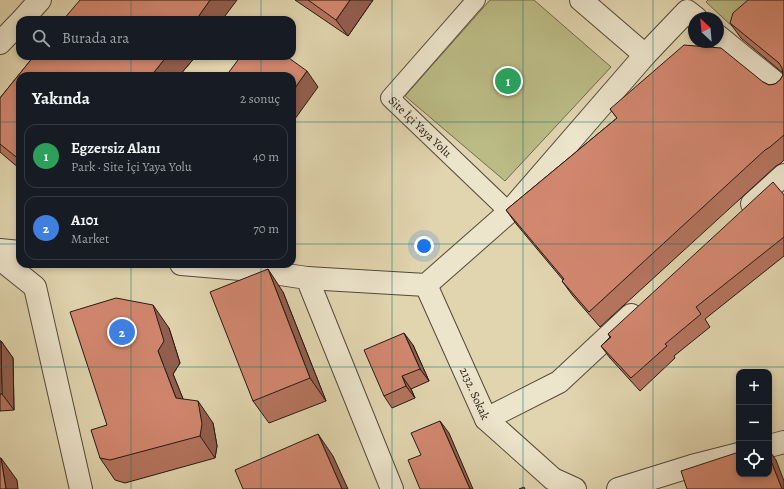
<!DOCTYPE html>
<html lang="tr">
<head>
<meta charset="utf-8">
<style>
  :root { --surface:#171b24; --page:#242831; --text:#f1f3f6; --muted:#9ea1a6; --line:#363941; --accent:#1a73e8 }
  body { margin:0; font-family:Alegreya,serif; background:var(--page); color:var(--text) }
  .controls { position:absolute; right:12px; bottom:12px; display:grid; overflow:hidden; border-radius:8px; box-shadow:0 2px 6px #0003 }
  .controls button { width:36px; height:36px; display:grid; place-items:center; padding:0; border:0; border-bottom:1px solid var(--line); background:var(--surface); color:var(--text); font:20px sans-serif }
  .compass { position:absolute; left:688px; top:12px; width:36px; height:36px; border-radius:50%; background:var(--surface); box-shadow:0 2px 6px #0003; rotate:334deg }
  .you { position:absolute; left:424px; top:246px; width:14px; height:14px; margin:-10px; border:3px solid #fff; border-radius:50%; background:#1a73e8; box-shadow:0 0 0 6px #1a73e833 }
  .badge { display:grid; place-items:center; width:26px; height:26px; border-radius:50%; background:var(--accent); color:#fff; font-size:13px; font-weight:700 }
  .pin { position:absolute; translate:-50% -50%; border:2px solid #fff; box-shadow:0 1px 4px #0006 }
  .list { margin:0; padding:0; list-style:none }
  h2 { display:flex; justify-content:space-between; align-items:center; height:52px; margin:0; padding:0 16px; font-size:17px }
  h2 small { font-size:13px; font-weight:400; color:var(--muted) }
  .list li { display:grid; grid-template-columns:26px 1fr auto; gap:12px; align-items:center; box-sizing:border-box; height:64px; margin:0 8px 8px; padding:0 8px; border:1px solid var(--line); border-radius:12px }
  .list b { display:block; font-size:15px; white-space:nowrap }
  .list p { margin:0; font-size:13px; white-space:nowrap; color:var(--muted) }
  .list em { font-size:13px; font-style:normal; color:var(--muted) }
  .icon { flex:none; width:22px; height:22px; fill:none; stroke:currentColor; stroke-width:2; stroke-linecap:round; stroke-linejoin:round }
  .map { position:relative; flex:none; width:784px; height:489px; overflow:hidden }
  .search { position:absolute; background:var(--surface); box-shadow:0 2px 6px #0003; left:16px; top:16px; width:280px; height:44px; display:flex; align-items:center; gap:10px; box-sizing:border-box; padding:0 14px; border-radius:12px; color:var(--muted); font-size:15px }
  .panel { position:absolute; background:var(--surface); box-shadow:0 2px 6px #0003; left:16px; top:72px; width:280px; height:196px; border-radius:12px }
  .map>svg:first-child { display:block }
  .green { fill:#bbbb85; stroke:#706a4c }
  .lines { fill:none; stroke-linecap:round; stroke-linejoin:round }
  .pedestrian-casing { stroke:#544939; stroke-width:20 }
  .minor-casing { stroke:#544939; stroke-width:24 }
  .pedestrian { stroke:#ece4cb; stroke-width:18 }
  .minor { stroke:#ece4cb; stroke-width:22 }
  .wall { fill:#b5745f; stroke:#251a12 }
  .shaded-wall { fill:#935e4e; stroke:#251a12 }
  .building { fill:#d2876f; stroke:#251a12 }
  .grid { fill:none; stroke:#0f766e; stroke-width:1; stroke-opacity:0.55 }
  .labels { text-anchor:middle; stroke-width:3; stroke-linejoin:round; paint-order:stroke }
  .street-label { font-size:12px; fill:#251a12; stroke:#ece4cb }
</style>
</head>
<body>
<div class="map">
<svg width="784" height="489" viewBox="0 0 784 489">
  <rect width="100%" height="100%" fill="#e1d5af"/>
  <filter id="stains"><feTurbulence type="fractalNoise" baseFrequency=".005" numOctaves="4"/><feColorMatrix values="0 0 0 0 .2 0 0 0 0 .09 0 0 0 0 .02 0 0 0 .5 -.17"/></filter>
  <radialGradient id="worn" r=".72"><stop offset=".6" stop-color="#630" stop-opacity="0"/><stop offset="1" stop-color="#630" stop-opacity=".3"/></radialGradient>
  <!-- green -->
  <g class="green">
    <polygon points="490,0 534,0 611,67 505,181 405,96"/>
    <polygon points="708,0 768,0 735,29 706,2"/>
  </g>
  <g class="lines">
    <!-- pedestrian casing -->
    <g class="pedestrian-casing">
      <g id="pedestrian">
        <path id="s1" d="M476,0L390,98L509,212"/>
      </g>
    </g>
    <!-- minor casing -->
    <g class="minor-casing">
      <g id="minor">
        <polyline points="581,0 645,55"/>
        <polyline points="22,20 40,0"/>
        <polyline points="718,36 782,88"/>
        <polyline points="0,43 20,22"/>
        <polyline points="752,204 784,175"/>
        <polyline points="0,250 20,252"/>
        <polyline points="0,259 35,287 81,489"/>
        <polyline points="181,264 253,270 307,278 392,489"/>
        <polyline points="307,278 426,285 509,212 645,55 687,11 696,18"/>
        <path id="s2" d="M426,285L486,419L553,479L575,489"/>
        <polyline points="486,419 559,382 631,315"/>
        <polyline points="769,446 784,442"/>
        <polyline points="618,489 692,466 739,454"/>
      </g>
    </g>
    <!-- pedestrian -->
    <use href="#pedestrian" class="pedestrian"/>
    <!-- minor -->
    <use href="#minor" class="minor"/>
  </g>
  <!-- wall -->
  <g class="wall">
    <polygon points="295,0 373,0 348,36"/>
    <polygon points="784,0 784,160 781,163 776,166 600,327 573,296 562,281 563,280 517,225 506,210 617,118 610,109 763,82 769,85 775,84 780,80 783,75 783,73 741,38 730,23"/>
    <polygon points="34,56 196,56 179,76 20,76 20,169 0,152 0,98"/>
    <polygon points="784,195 784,256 705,319 710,327 674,356 675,358 640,391 610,358 601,346 610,337 608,334"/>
    <polygon points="283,292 326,401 269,423 253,401"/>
    <polygon points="169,328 180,363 173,374 183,399 213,423 217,446 215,458 125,483 115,480 100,458 107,425"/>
    <polygon points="0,341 1,341 13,358 14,410 0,411"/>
    <polygon points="413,345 429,381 411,389 415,398 392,408 384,396"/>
  </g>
  <!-- shaded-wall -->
  <g class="shaded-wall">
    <polygon points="210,0 237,0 222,20 196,20"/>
    <polygon points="350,0 373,0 348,36 336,20"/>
    <polygon points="167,56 196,56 179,76 151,76"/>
    <polygon points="307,71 318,87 292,123 292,92"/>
    <polygon points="268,269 283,292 326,401 310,378"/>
    <polygon points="153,305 169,328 180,363 173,374 192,421 176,398 158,351"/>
    <polygon points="404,333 413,345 429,381 420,369"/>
    <polygon points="1,341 13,358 14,410 2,394"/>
    <polygon points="402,376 411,389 415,398 406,386"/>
    <polygon points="198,401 213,423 217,446 215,458 200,436"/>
    <polygon points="440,421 449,433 473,489 470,489"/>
    <polygon points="318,434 333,456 348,489 342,489"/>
    <polygon points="769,450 776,460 784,481 784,489 782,489 769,456"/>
    <polygon points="1,458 17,480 18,489 6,489"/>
  </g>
  <!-- building -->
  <g class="building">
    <polygon points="80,0 210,0 196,20 63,20"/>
    <polygon points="308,0 350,0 336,20"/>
    <polygon points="748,0 784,0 784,135 770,147 765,150 589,312 562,281 564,279 506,210 617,118 610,109 684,45 721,48 763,82 769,85 775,84 780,80 783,75 782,68 779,63 730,23 733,13"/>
    <polygon points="34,56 167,56 151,76 20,76 20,160 0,144 0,98"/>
    <polygon points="241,56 286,56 307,71 292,92 292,76 226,76"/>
    <polygon points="773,182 784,195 784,237 696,307 701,314 665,344 667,346 631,378 601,346 611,337 608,334"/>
    <polygon points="268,269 310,378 253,401 210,292"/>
    <polygon points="116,298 153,305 164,341 158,351 176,398 198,401 202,424 200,436 110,460 100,458 91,430 107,425 70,312"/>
    <polygon points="404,333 420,369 402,376 406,386 384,396 364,350"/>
    <polygon points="0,341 1,341 2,394 0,394"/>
    <polygon points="440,421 470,489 420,489 408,460 421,455 411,433"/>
    <polygon points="318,434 342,489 243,489 235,470"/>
    <polygon points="739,452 739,474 769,474 769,456 782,489 687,489 681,471"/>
    <polygon points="0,458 1,458 6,489 0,489"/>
    <polygon points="524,487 525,489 519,489"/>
  </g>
  <!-- grid -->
  <path class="grid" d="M131,0V20M261,0V20M392,0V489M523,0V489M653,0V489M131,56V76M261,56V76M0,122H20M292,122H784M0,244H20M292,244H784M131,264V489M261,264V489M0,367H784"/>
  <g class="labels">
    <!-- street labels -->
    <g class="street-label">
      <text dy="4" stroke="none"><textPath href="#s1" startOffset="172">Site İçi Yaya Yolu</textPath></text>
      <text dy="4" stroke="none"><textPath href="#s2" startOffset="119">2132. Sokak</textPath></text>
    </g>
  </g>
  <rect width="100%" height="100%" filter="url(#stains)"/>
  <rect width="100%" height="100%" fill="url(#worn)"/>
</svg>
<div class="controls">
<button>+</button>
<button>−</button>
<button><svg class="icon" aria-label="locate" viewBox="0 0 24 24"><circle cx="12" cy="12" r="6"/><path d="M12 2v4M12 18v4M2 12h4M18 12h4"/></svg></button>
</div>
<svg class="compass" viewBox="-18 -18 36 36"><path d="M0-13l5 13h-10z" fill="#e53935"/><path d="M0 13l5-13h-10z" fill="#9ea1a6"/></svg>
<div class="you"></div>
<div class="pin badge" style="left:508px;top:81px;background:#2e9e5b">1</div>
<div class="pin badge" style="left:122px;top:332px;background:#3f7fe0">2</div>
<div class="search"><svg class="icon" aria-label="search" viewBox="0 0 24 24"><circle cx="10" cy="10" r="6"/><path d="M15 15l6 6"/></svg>Burada ara</div>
<section class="panel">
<h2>Yakında<small>2 sonuç</small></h2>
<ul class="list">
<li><span class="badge" style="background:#2e9e5b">1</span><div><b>Egzersiz Alanı</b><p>Park · Site İçi Yaya Yolu</p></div><em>40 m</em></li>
<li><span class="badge" style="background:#3f7fe0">2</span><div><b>A101</b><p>Market</p></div><em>70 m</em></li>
</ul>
</section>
</div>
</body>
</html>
